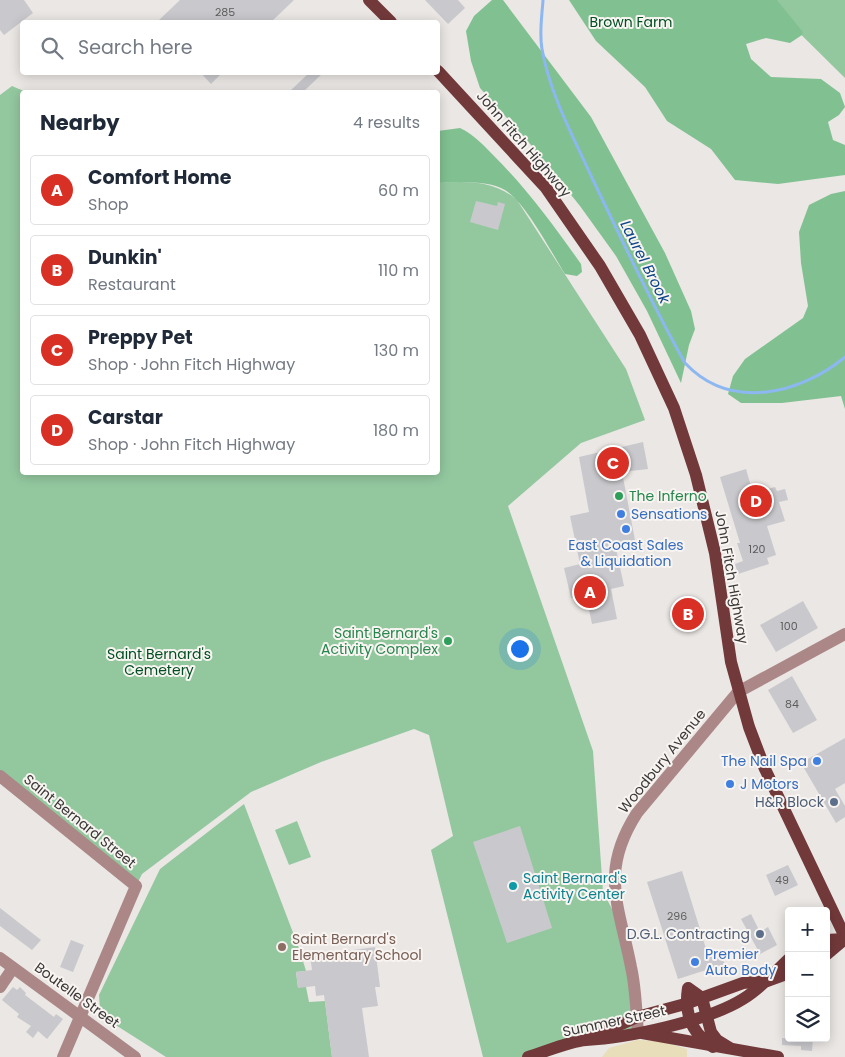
<!DOCTYPE html>
<html lang="en">
<head>
<meta charset="utf-8">
<style>
  :root { --surface:#fff; --page:#f6f6f7; --text:#1f2937; --muted:#747a83; --line:#e0e1e3; --accent:#d93025 }
  body { margin:0; font-family:Poppins,sans-serif; background:var(--page); color:var(--text) }
  .controls { position:absolute; right:15px; bottom:15px; display:grid; overflow:hidden; border-radius:5px; box-shadow:0 2px 12px #0003 }
  .controls button { width:45px; height:45px; display:grid; place-items:center; padding:0; border:0; border-bottom:1px solid var(--line); background:var(--surface); color:var(--text); font:25px sans-serif }
  .you { position:absolute; left:519px; top:648px; width:18px; height:18px; margin:-12px; border:4px solid #fff; border-radius:50%; background:#1a73e8; box-shadow:0 0 0 8px #1a73e833 }
  .badge { display:grid; place-items:center; width:32px; height:32px; border-radius:50%; background:var(--accent); color:#fff; font-size:16px; font-weight:700 }
  .pin { position:absolute; translate:-50% -50%; border:2px solid #fff; box-shadow:0 1px 5px #0006 }
  .list { margin:0; padding:0; list-style:none }
  h2 { display:flex; justify-content:space-between; align-items:center; height:65px; margin:0; padding:0 20px; font-size:21px }
  h2 small { font-size:16px; font-weight:400; color:var(--muted) }
  .list li { display:grid; grid-template-columns:32px 1fr auto; gap:15px; align-items:center; box-sizing:border-box; height:70px; margin:0 10px 10px; padding:0 10px; border:1px solid var(--line); border-radius:5px }
  .list b { display:block; font-size:19px; white-space:nowrap }
  .list p { margin:0; font-size:16px; white-space:nowrap; color:var(--muted) }
  .list em { font-size:16px; font-style:normal; color:var(--muted) }
  .icon { flex:none; width:28px; height:28px; fill:none; stroke:currentColor; stroke-width:2; stroke-linecap:round; stroke-linejoin:round }
  .map { position:relative; flex:none; width:845px; height:1057px; overflow:hidden }
  .search { position:absolute; background:var(--surface); box-shadow:0 2px 12px #0003; left:20px; top:20px; width:420px; height:55px; display:flex; align-items:center; gap:12px; box-sizing:border-box; padding:0 18px; border-radius:5px; color:var(--muted); font-size:19px }
  .panel { position:absolute; background:var(--surface); box-shadow:0 2px 12px #0003; left:20px; top:90px; width:420px; height:385px; border-radius:5px }
  .map>svg:first-child { display:block }
  .green { fill:#93c89f }
  .forest { fill:#81c191 }
  .sand { fill:#e8deb9 }
  .lines { fill:none; stroke-linecap:round; stroke-linejoin:round }
  .stream { stroke:#8cb7f1; stroke-width:3 }
  .building { fill:#c9c9cd }
  .minor { stroke:#ab8887; stroke-width:12 }
  .major { stroke:#72393a; stroke-width:12 }
  .leisure-dot { fill:#2e9e5b; stroke:#f8f4f1; stroke-width:2 }
  .shop-dot { fill:#3f7fe0; stroke:#f8f4f1; stroke-width:2 }
  .service-dot { fill:#5c6f8a; stroke:#f8f4f1; stroke-width:2 }
  .culture-dot { fill:#0f9aa8; stroke:#f8f4f1; stroke-width:2 }
  .education-dot { fill:#8d6e63; stroke:#f8f4f1; stroke-width:2 }
  .labels { text-anchor:middle; stroke-width:4; stroke-linejoin:round; paint-order:stroke }
  .number-label { font-size:11px; fill:#5d5c5c }
  .park-label { font-size:14px; fill:#004f23; stroke:#f8f4f1 }
  .street-label { font-size:14px; fill:#393837; stroke:#f8f4f1 }
  .leisure-label { font-size:14px; fill:#27864d; stroke:#f8f4f1; text-anchor:start }
  .shop-label { font-size:14px; fill:#366cbe; stroke:#f8f4f1; text-anchor:start }
  .service-label { font-size:14px; fill:#4e5e75; stroke:#f8f4f1; text-anchor:end }
  .culture-label { font-size:14px; fill:#0d838f; stroke:#f8f4f1; text-anchor:start }
  .education-label { font-size:14px; fill:#785e54; stroke:#f8f4f1; text-anchor:start }
  .water-label { font-size:15px; font-style:italic; fill:#0b4487; stroke:#f8f4f1 }
</style>
</head>
<body>
<div class="map">
<svg width="845" height="1057" viewBox="0 0 845 1057">
  <rect width="100%" height="100%" fill="#eae7e4"/>
  <!-- green -->
  <g class="green">
    <polygon points="766,0 845,0 845,78"/>
    <path d="M12,86L26,92H22V472H438V183C466,181 494,180 517,200L626,369L645,420L581,443L508,506L593,751L603,892L619,922L638,1032L528,1057H483L431,850L453,836L429,735L414,729L321,762L251,792L142,874L136,886L0,776V95Z"/>
    <polygon points="244,804 300,951 306,971 296,972 298,987 306,987 309,1002 325,1001 332,1057 166,1057 114,1024 100,1009 99,995 160,869"/>
    <polygon points="297,821 311,857 289,865 275,830"/>
  </g>
  <!-- forest -->
  <g class="forest">
    <polygon points="492,0 503,0 591,117 665,253 691,311 695,329 689,345 681,383 647,311 616,256 580,206 531,145 480,88 471,61 466,31 474,16"/>
    <polygon points="569,0 777,0 803,32 802,35 790,43 766,38 746,44 751,59 771,77 821,79 840,93 845,107 839,115 828,122 833,140 845,145 845,175 778,184 735,180 711,149 667,121 645,87 596,41"/>
    <path d="M460,128C475,135 484,146 496,158C528,190 555,227 581,264L582,272L577,276L565,274C551,252 526,203 505,190C490,180 455,182 438,183V131Z"/>
    <polygon points="845,191 845,409 841,396 782,403 741,403 728,394 733,376 745,359 803,318 808,306 801,263 799,232 809,205 831,194"/>
  </g>
  <!-- sand -->
  <polygon class="sand" points="637,1040 661,1041 687,1049 687,1057 602,1057 609,1048"/>
  <g class="lines">
    <!-- stream -->
    <path class="stream" d="M543,0C542,16 539,33 542,49C550,95 574,138 593,180C623,242 651,303 685,363C730,411 799,395 845,357"/>
  </g>
  <!-- building -->
  <g class="building">
    <polygon points="0,0 24,0 33,13 4,35 0,30"/>
    <polygon points="180,0 294,0 271,22 157,22"/>
    <polygon points="425,0 458,0 465,8 448,24"/>
    <polygon points="200,72 223,72 211,84"/>
    <polygon points="310,72 324,72 303,92 289,92"/>
    <polygon points="476,201 497,206 498,202 505,204 498,230 470,222"/>
    <polygon points="643,442 648,469 622,472 635,540 615,544 624,586 611,589 617,619 592,624 586,595 571,598 564,568 580,564 570,516 589,512 579,457"/>
    <polygon points="746,469 753,493 775,487 777,491 785,489 788,500 779,502 785,521 767,526 776,555 767,558 769,564 738,574 735,564 743,561 737,543 740,543 720,477"/>
    <polygon points="803,601 818,628 776,652 760,625"/>
    <polygon points="691,602 695,626 686,627 682,604"/>
    <polygon points="792,676 817,720 793,733 768,690"/>
    <polygon points="845,738 845,783 835,789 845,806 845,817 836,823 801,763"/>
    <polygon points="520,826 552,928 507,943 473,842"/>
    <polygon points="788,865 798,885 775,896 766,875"/>
    <polygon points="682,871 707,952 717,949 725,964 678,979 647,882"/>
    <polygon points="0,908 41,940 32,950 0,926"/>
    <polygon points="751,914 760,932 768,927 777,945 760,954 741,919"/>
    <polygon points="71,940 84,945 73,972 60,967"/>
    <polygon points="375,947 380,987 375,987 378,1006 362,1008 369,1057 332,1057 324,995 316,996 315,986 298,988 296,972 312,970 310,956"/>
    <polygon points="13,987 17,990 20,987 26,993 25,995 54,1017 56,1014 63,1019 47,1039 38,1031 33,1038 26,1032 31,1026 17,1017 19,1014 2,1000"/>
    <polygon points="782,1038 813,1038 812,1051 801,1050 801,1046 782,1045"/>
  </g>
  <g class="lines">
    <!-- minor -->
    <g class="minor">
      <polyline points="0,776 136,886 63,1057"/>
      <polyline points="0,958 135,1057"/>
      <polyline points="0,987 13,968"/>
      <path d="M638,1032C636,1011 636,989 631,967C619,905 599,872 637,813L738,692L845,634"/>
    </g>
    <!-- major -->
    <g class="major">
      <polyline points="369,0 391,22"/>
      <polyline points="438,71 546,188 600,266 640,335 674,408 696,475 715,553 731,662 749,727 765,769 845,937"/>
      <polyline points="826,940 845,939"/>
      <polyline points="826,955 845,939"/>
      <polyline points="642,1033 778,1057"/>
      <polyline points="590,1038 637,1017 685,1004 743,983 767,981 789,973"/>
      <path d="M713,1047C691,1033 684,1013 688,988L702,998L711,1032L717,1040L730,1048"/>
      <path d="M528,1057C545,1052 570,1041 586,1040C627,1038 708,1021 743,999C761,988 774,973 789,959"/>
    </g>
  </g>
  <!-- markers -->
  <g class="leisure-dot">
    <circle cx="619" cy="496" r="5"/>
    <circle cx="448" cy="641" r="5"/>
  </g>
  <g class="shop-dot">
    <circle cx="621" cy="514" r="5"/>
    <circle cx="626" cy="529" r="5"/>
    <circle cx="817" cy="761" r="5"/>
    <circle cx="730" cy="784" r="5"/>
    <circle cx="695" cy="962" r="5"/>
  </g>
  <g class="service-dot">
    <circle cx="834" cy="802" r="5"/>
    <circle cx="760" cy="934" r="5"/>
  </g>
  <circle class="culture-dot" cx="513" cy="886" r="5"/>
  <circle class="education-dot" cx="282" cy="947" r="5"/>
  <g class="labels">
    <!-- number labels -->
    <g class="number-label">
      <text x="225" y="16">285</text>
      <text x="757" y="553">120</text>
      <text x="789" y="630">100</text>
      <text x="792" y="708">84</text>
      <text x="782" y="884">49</text>
      <text x="677" y="920">296</text>
    </g>
    <!-- park labels -->
    <g class="park-label">
      <text x="631" y="27">Brown Farm</text>
      <text x="159" y="659">Saint Bernard's<tspan x="159" dy="16">Cemetery</tspan></text>
    </g>
    <!-- street labels -->
    <g class="street-label">
      <text transform="translate(524 144) rotate(49)" y="5">John Fitch Highway</text>
      <text transform="translate(732 577) rotate(80)" y="5">John Fitch Highway</text>
      <text transform="translate(662 761) rotate(-51)" y="5">Woodbury Avenue</text>
      <text transform="translate(80 821) rotate(39)" y="5">Saint Bernard Street</text>
      <text transform="translate(77 995) rotate(36)" y="5">Boutelle Street</text>
      <text transform="translate(614 1021) rotate(-12)" y="5">Summer Street</text>
    </g>
    <!-- leisure labels -->
    <g class="leisure-label">
      <text x="629" y="501">The Inferno</text>
      <text x="438" y="638" text-anchor="end">Saint Bernard's<tspan x="438" dy="16">Activity Complex</tspan></text>
    </g>
    <!-- shop labels -->
    <g class="shop-label">
      <text x="631" y="519">Sensations</text>
      <text x="626" y="550" text-anchor="middle">East Coast Sales<tspan x="626" dy="16">&amp; Liquidation</tspan></text>
      <text x="807" y="766" text-anchor="end">The Nail Spa</text>
      <text x="740" y="789">J Motors</text>
      <text x="705" y="959">Premier<tspan x="705" dy="16">Auto Body</tspan></text>
    </g>
    <!-- service labels -->
    <g class="service-label">
      <text x="824" y="807">H&amp;R Block</text>
      <text x="750" y="939">D.G.L. Contracting</text>
    </g>
    <!-- culture labels -->
    <g class="culture-label">
      <text x="523" y="883">Saint Bernard's<tspan x="523" dy="16">Activity Center</tspan></text>
    </g>
    <!-- education labels -->
    <g class="education-label">
      <text x="292" y="944">Saint Bernard's<tspan x="292" dy="16">Elementary School</tspan></text>
    </g>
    <!-- water labels -->
    <g class="water-label">
      <text transform="translate(645 262) rotate(63)" y="5">Laurel Brook</text>
    </g>
  </g>
</svg>
<div class="controls">
<button>+</button>
<button>−</button>
<button><svg class="icon" aria-label="layers" viewBox="0 0 24 24"><path d="M12 4l9 5-9 5-9-5zM3 14l9 5 9-5"/></svg></button>
</div>
<div class="you"></div>
<div class="pin badge" style="left:590px;top:592px">A</div>
<div class="pin badge" style="left:688px;top:614px">B</div>
<div class="pin badge" style="left:613px;top:463px">C</div>
<div class="pin badge" style="left:756px;top:501px">D</div>
<div class="search"><svg class="icon" aria-label="search" viewBox="0 0 24 24"><circle cx="10" cy="10" r="6"/><path d="M15 15l6 6"/></svg>Search here</div>
<section class="panel">
<h2>Nearby<small>4 results</small></h2>
<ul class="list">
<li><span class="badge">A</span><div><b>Comfort Home</b><p>Shop</p></div><em>60 m</em></li>
<li><span class="badge">B</span><div><b>Dunkin'</b><p>Restaurant</p></div><em>110 m</em></li>
<li><span class="badge">C</span><div><b>Preppy Pet</b><p>Shop · John Fitch Highway</p></div><em>130 m</em></li>
<li><span class="badge">D</span><div><b>Carstar</b><p>Shop · John Fitch Highway</p></div><em>180 m</em></li>
</ul>
</section>
</div>
</body>
</html>
